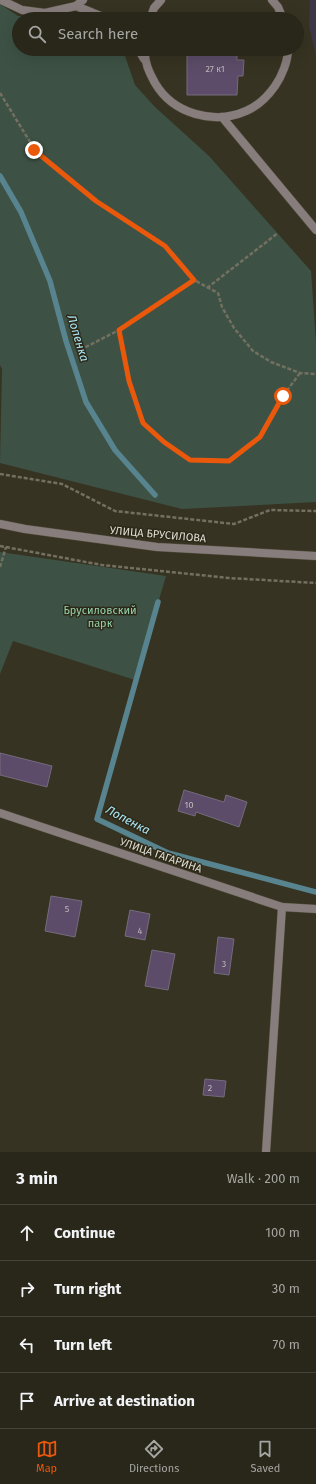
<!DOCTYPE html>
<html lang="en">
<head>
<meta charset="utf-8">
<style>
  :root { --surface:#29261a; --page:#353227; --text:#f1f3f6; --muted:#a5a5a2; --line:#454339; --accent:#ea580c }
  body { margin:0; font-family:"Fira Sans",sans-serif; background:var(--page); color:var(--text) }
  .stop { position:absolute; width:12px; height:12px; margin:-9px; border:3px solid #ea580c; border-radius:50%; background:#fff }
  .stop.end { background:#ea580c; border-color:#fff; box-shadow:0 1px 4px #0008 }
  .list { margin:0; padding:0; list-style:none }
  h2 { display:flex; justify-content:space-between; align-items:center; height:52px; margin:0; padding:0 16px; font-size:17px }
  h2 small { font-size:13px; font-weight:400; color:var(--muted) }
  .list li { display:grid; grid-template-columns:26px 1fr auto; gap:12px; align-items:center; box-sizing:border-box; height:56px; padding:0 16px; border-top:1px solid var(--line) }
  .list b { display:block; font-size:15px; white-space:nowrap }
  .list em { font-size:13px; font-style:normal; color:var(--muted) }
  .icon { flex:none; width:22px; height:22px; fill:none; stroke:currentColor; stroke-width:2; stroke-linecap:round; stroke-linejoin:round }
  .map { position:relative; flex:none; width:316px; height:1152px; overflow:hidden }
  .search { position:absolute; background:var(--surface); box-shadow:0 4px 16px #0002; left:12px; right:12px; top:12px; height:44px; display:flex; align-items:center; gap:10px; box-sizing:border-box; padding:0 14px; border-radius:22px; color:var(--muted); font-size:15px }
  .sheet { height:276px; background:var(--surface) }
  nav { display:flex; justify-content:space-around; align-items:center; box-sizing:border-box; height:56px; border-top:1px solid var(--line); background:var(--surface); font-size:11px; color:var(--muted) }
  nav a { display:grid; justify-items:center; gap:2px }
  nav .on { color:var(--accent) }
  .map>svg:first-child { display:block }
  .education { fill:#3e3748 }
  .green { fill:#3d5245 }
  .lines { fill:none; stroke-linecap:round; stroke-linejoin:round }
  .stream { stroke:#588490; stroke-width:5.5 }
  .building { fill:#5c4c69; stroke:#746b7c }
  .service-casing { stroke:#524e3e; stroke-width:9 }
  .minor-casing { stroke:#524e3e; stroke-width:9 }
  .tertiary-casing { stroke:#524e3e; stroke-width:9 }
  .path { stroke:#737061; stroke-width:2.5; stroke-dasharray:4 2; stroke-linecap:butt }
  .service { stroke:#877d7c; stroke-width:8 }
  .minor { stroke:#877d7c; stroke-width:8 }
  .tertiary { stroke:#877d7c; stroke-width:8 }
  .route { stroke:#ea580c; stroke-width:5 }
  .labels { text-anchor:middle; stroke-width:3; stroke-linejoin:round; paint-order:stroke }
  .number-label { font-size:9px; fill:#beb9b8 }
  .street-label { font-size:11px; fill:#dfddd2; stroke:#2d2919 }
  .park-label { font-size:11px; fill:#94d1ab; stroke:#2d2919 }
  .water-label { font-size:12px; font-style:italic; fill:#abe8f8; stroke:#2d2919 }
</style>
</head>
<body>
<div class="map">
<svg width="316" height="1152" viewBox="0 0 316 1152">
  <rect width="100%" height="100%" fill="#373322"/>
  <!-- education -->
  <polygon class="education" points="310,0 316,0 316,55 309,26"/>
  <!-- green -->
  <g class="green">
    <polygon points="0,4 18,16 67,16 73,19 19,19 19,49 119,49 124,53 135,85 155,107 209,156 311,271 316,342 316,502 182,509 0,463 2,369 0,365"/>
    <polygon points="0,552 166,576 135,680 13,641 0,674"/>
  </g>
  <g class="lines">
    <!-- stream -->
    <g class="stream">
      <polyline points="0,176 21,212 50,281 66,341 86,402 115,450 155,495"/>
      <polyline points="158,602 97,819 168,853 316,892"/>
    </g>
  </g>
  <!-- building -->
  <g class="building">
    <polygon points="187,49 237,49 237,60 244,60 243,76 238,76 237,95 187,95"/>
    <polygon points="0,753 52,766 47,787 0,775"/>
    <polygon points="184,790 224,802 226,795 247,802 239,827 196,812 195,816 178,811"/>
    <polygon points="51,896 82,901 75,937 45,931"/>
    <polygon points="130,910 150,914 145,940 125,936"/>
    <polygon points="218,937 234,939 229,975 214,973"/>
    <polygon points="152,950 175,954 168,990 145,986"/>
    <polygon points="205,1079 226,1081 224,1097 203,1095"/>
  </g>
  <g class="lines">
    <!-- service casing -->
    <g class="service-casing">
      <g id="service">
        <polyline points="1,0 22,10 45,13 76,6 83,0"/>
        <polyline points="272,0 278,7 283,19"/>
        <polyline points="76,6 108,19"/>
        <polyline points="150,19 154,8 161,0"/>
        <polyline points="138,49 144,59"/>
        <path d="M145,49C144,62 149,72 155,83C173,114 214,125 246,111C258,106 268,96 275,86C282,76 288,61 288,49"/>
        <polyline points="222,117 316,230"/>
      </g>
    </g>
    <!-- minor casing -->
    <g class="minor-casing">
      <g id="minor">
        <polyline points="0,813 282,907 316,909"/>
        <polyline points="266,1152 282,907"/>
      </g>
    </g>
    <!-- tertiary casing -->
    <g class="tertiary-casing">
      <polyline id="tertiary" points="0,524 25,529 157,547 316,556"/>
    </g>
    <!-- path -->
    <g class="path">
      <polyline points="0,93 35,150 96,201 165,246 194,280 218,293 222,307 234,328 253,351 271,362 300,373 316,374"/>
      <polyline points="194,280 119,330 129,381 143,423 164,442 190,460 229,461 260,437 283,396 300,373"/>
      <polyline points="207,288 278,233"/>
      <polyline points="80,350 119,330"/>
      <polyline points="0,474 62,484 115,511 234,524 270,510 316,511"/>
      <polyline points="0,546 102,565 229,578 316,583"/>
      <polyline points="0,567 6,547"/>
    </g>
    <!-- service -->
    <use href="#service" class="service"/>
    <!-- minor -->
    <use href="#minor" class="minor"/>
    <!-- tertiary -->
    <use href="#tertiary" class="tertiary"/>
  </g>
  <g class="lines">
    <!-- route -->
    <polyline class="route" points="34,150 96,201 165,246 194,280 119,330 129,381 143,423 164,442 190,460 229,461 260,437 283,396"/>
  </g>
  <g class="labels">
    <!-- number labels -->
    <g class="number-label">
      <text x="215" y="72">27 к1</text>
      <text x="189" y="808">10</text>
      <text x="67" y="912">5</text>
      <text x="140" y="934">4</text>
      <text x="224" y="967">3</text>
      <text x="210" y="1091">2</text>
    </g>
    <!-- street labels -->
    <g class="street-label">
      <text transform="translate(158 534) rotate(5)" y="4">УЛИЦА БРУСИЛОВА</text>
      <text transform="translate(161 855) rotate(19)" y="4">УЛИЦА ГАГАРИНА</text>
    </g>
    <!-- park labels -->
    <g class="park-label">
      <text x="100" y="614">Брусиловский<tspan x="100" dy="13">парк</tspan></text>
    </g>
    <!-- water labels -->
    <g class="water-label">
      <text transform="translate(78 338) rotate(73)" y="4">Лопенка</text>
      <text transform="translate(128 820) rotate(28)" y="4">Лопенка</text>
    </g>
  </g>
</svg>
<div class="stop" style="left:283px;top:396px"></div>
<div class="stop end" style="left:34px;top:150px"></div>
<div class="search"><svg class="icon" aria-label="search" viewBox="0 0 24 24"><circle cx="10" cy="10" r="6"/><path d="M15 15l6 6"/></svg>Search here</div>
</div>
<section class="sheet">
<h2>3 min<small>Walk · 200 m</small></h2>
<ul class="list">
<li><svg class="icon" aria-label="ahead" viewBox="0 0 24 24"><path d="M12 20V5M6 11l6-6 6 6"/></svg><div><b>Continue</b></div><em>100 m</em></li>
<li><svg class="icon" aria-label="right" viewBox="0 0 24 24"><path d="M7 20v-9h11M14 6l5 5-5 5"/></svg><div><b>Turn right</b></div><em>30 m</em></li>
<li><svg class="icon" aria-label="left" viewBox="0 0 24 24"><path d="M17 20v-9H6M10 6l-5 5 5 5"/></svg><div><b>Turn left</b></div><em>70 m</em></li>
<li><svg class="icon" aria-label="arrive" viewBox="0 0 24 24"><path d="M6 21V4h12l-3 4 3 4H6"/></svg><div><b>Arrive at destination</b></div></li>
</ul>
</section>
<nav>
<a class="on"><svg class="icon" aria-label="map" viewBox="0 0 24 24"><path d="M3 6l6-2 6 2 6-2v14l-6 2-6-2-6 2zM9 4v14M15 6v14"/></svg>Map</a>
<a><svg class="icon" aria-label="directions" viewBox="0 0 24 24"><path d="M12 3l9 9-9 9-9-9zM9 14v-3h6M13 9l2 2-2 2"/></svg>Directions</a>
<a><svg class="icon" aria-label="saved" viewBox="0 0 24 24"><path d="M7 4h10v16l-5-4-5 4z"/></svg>Saved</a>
</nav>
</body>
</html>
